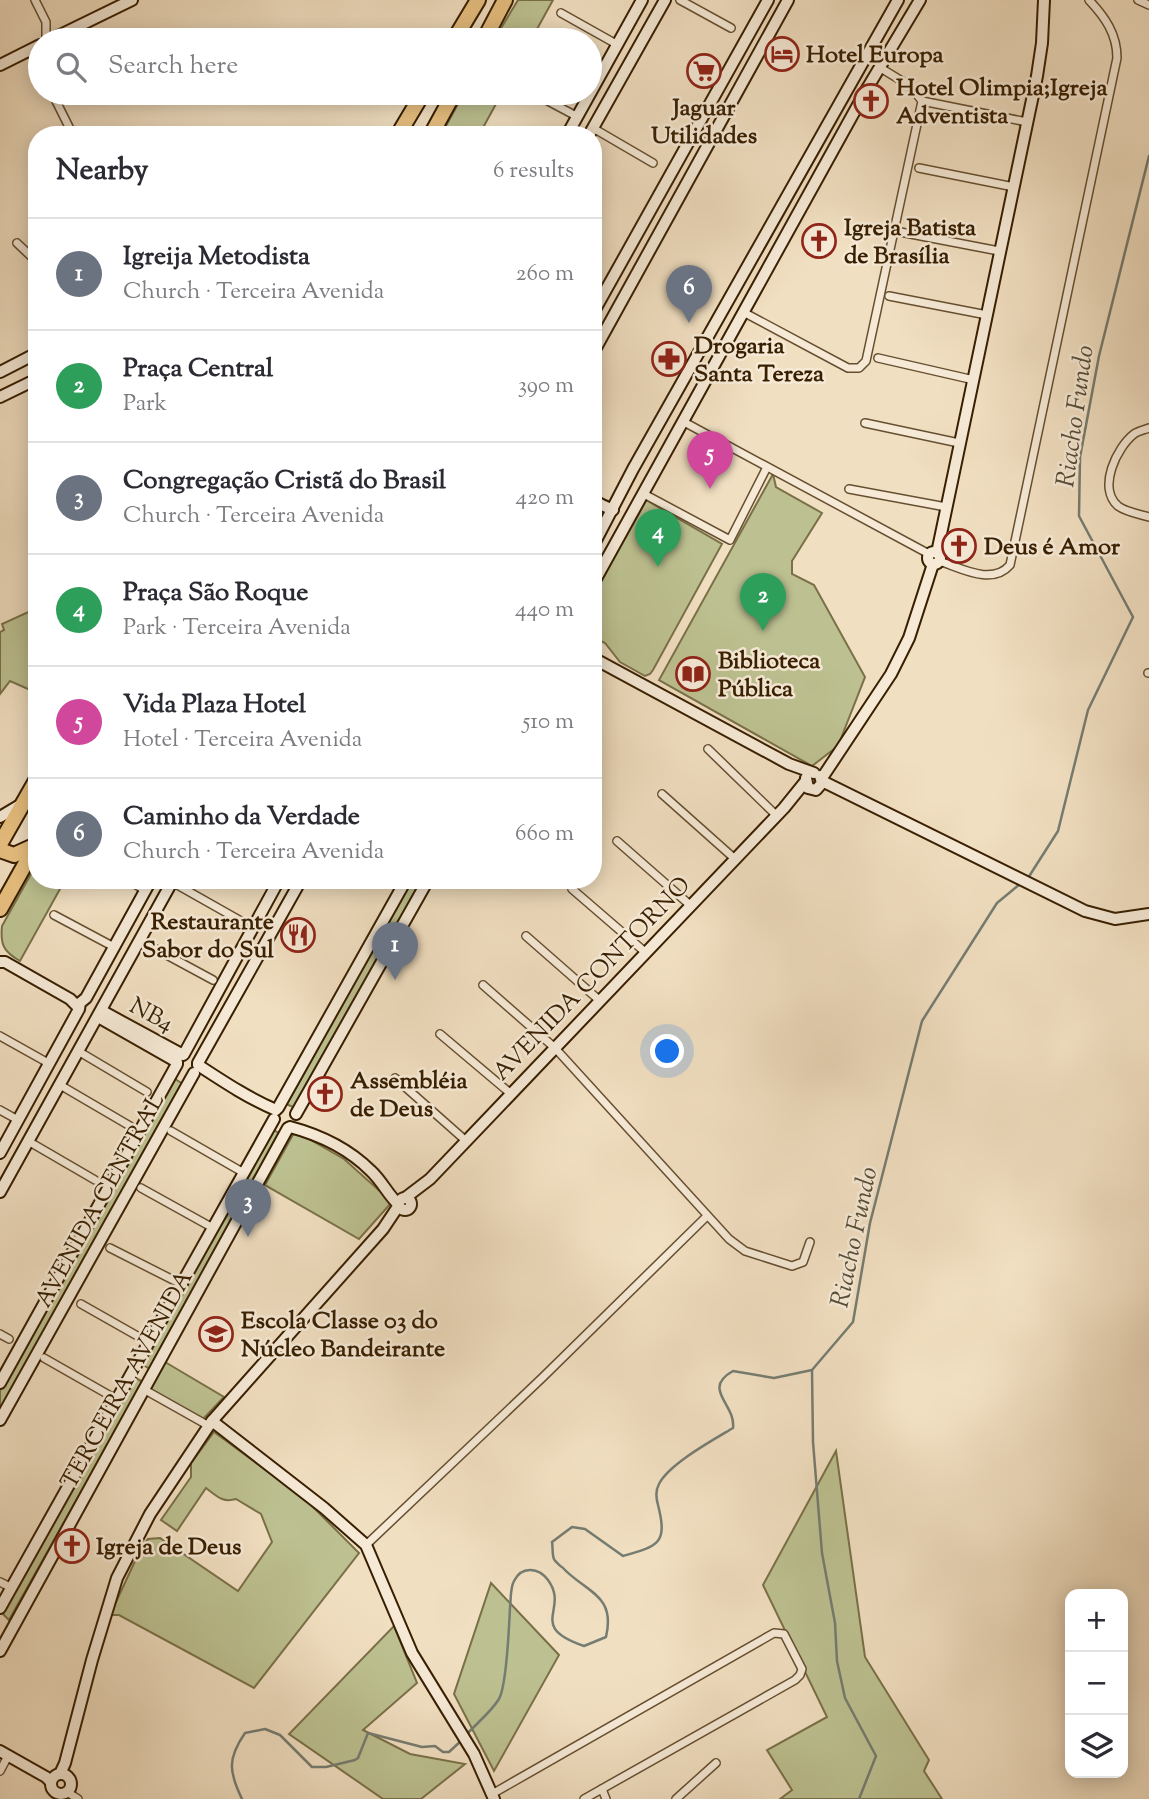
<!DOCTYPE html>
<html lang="en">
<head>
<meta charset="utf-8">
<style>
  :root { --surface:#fff; --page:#f7f7f7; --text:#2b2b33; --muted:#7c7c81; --line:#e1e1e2; --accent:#ea580c }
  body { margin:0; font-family:"Sorts Mill Goudy",serif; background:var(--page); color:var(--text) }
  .controls { position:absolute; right:21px; bottom:21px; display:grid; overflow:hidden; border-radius:14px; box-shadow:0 4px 18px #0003 }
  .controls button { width:63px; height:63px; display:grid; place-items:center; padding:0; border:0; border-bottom:2px solid var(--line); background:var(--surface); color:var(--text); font:35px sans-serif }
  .you { position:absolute; left:668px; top:1052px; width:24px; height:24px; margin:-18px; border:5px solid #fff; border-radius:50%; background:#1a73e8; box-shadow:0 0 0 10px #1a73e833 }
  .badge { display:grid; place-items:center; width:46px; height:46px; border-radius:50%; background:var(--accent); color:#fff; font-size:23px; font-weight:700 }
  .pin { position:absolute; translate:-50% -58px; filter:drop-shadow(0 2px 4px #0008) }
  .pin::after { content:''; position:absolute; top:37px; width:24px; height:21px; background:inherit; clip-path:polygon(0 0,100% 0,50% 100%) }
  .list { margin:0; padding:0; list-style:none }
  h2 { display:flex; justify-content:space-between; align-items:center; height:91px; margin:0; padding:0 28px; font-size:30px }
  h2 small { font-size:23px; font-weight:400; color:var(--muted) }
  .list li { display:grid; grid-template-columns:46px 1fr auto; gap:21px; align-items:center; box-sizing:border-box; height:112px; padding:0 28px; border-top:2px solid var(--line) }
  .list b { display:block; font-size:26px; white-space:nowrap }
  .list p { margin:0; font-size:23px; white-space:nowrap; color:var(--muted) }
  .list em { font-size:23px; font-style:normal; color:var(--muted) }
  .icon { flex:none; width:38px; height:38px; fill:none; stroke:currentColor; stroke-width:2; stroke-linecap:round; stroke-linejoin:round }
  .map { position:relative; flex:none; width:1149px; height:1799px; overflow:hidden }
  .search { position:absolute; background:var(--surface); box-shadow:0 4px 18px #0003; left:28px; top:28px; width:574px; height:77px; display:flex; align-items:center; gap:18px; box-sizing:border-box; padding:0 24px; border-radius:38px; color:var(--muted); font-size:26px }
  .panel { position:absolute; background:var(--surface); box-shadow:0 4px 18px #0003; left:28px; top:126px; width:574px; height:763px; border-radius:28px }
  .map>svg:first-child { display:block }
  .green { fill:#bdc191; stroke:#7a7048; stroke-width:2 }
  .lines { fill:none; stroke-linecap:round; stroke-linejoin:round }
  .stream { stroke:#757c71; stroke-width:2.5 }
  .street-casing { stroke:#664f30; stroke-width:10 }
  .secondary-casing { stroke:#381f00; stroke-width:14 }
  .highway-casing { stroke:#381f00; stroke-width:18 }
  .street { stroke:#f6ead7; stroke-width:7 }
  .secondary { stroke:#f6ead7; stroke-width:10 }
  .highway { stroke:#e8c080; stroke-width:14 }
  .labels { text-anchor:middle; stroke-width:5; stroke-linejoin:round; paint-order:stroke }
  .poi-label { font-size:24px; font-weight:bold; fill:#381f00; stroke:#f6ead7; text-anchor:start }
  .street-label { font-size:24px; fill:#381f00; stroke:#f6ead7 }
  .water-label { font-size:26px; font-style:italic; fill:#574e38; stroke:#f6ead7 }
</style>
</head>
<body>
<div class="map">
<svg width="1149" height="1799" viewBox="0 0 1149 1799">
  <rect width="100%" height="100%" fill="#f1dfc1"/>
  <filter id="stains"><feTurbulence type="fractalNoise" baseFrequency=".00286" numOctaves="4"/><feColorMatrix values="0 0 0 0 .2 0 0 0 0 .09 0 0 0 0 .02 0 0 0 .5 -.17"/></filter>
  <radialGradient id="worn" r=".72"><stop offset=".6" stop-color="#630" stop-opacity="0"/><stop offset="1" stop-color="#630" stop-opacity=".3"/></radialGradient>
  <!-- green -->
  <g class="green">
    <polygon points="518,0 553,0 531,40 494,40"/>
    <polygon points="464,93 502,93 479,135 441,135"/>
    <polygon points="773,474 776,487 822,513 792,561 792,574 814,585 865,677 838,746 812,766 659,680"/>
    <polygon points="646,500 722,544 653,670 650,674 645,676 620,662 605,643 593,637 593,591"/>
    <polygon points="37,608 37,693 10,681 0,694 0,632 4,630 2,624"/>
    <path d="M37,863V880H65L20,961C4,952 0,945 2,926Z"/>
    <polygon points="408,880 423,880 295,1108 284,1103"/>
    <polygon points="172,1077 183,1084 0,1410 0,1386"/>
    <polygon points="269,1127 282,1135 150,1369 136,1361"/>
    <polygon points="295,1131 344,1159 392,1202 359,1239 265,1185"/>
    <polygon points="165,1362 224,1397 203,1419 150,1390"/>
    <polygon points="130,1375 143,1382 9,1620 1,1612"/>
    <path d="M214,1432L304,1498L359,1553L254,1688L119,1615H110L142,1546L148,1539L160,1538L238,1591L272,1542L261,1514L236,1499C222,1503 217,1496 206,1488L177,1531L161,1520L191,1477V1463Z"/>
    <polygon points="836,1451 865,1657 929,1760 924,1771 942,1799 780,1799 792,1790 767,1750 827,1717 763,1585"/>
    <polygon points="491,1583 559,1655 494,1771 454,1694"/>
    <polygon points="394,1626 417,1683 363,1730 410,1754 465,1764 421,1799 383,1799 289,1734"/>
  </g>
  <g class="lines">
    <!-- stream -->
    <g class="stream">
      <polyline points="1028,878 1058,831 1088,710 1133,617 1079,516 1080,457 1099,356 1149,156"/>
      <polyline points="812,1370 813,1442 822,1553 835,1623 837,1661 845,1698 876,1756 859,1799"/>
      <path d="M466,1735C476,1724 491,1712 499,1699C507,1685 509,1626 510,1608C511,1600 510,1588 514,1581C522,1565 539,1568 548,1580C570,1610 526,1626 584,1646L606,1637C616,1594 586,1593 562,1567C561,1567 554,1560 554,1559C552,1555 553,1547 552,1542L572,1527L585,1529L623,1556C658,1546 668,1544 658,1505C656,1498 655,1491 659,1484C669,1464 713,1440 733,1428C736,1404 701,1389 733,1371L774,1378L812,1370L853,1322L870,1223L922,1021L997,903L1020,884"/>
      <path d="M242,1799C229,1772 227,1759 245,1733L265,1729L280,1735L312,1767H326L355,1760L358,1758L368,1733L422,1747L435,1746L443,1752H449L462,1740"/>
    </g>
    <!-- street casing -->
    <g class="street-casing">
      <g id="street">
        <polyline points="35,0 46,22 46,40"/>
        <polyline points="680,0 731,28"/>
        <polyline points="1138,0 1149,5"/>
        <polyline points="561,13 618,45"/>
        <polyline points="29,50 40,69"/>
        <polyline points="52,93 73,135"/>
        <polyline points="533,93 578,117"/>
        <polyline points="922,101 1027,122"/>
        <polyline points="593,128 653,163"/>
        <polyline points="919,168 1014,187"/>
        <polyline points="895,231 999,251"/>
        <polyline points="17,243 37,262"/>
        <polyline points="889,296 987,315"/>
        <polyline points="745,313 848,368 859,368 866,361 922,101 910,86 879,67"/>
        <polyline points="878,358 974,380"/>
        <polyline points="684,422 929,554"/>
        <polyline points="865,423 959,443"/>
        <path d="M1149,428C1144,430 1138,431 1134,434C1117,447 1097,488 1118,506C1126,512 1139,514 1149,517"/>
        <polyline points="849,489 946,507"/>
        <polyline points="644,494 730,540 767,467"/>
        <path d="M939,561C961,568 992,586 1010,565L1117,58C1117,34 1105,17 1089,0"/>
        <polyline points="1148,673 1149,673"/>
        <polyline points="708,749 777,816"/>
        <polyline points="662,794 735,859"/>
        <polyline points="617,841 690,905"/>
        <polyline points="127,880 145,890"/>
        <polyline points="172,882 241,921"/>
        <polyline points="572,889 645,952"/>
        <polyline points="54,915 114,947"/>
        <polyline points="526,936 599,1000"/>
        <polyline points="139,940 213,980"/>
        <polyline points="483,985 555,1048 729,1239 745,1251 792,1266 803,1262 810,1242"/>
        <polyline points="440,1034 510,1093"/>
        <polyline points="0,1036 50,1064"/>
        <polyline points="78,1051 147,1092"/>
        <polyline points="395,1078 465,1140"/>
        <polyline points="60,1085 130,1126"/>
        <polyline points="0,1110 18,1120"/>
        <polyline points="171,1131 244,1173"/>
        <polyline points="28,1141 95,1180"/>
        <polyline points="141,1188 213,1228"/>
        <polyline points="110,1248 183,1285"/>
        <polyline points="81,1304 148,1342"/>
        <polyline points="0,1334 9,1339"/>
        <polyline points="44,1358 116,1399"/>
        <polyline points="145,1390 209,1426"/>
        <polyline points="366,1545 542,1378 707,1216"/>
        <polyline points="0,1582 12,1588"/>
        <polyline points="0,1771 8,1756"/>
        <polyline points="602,1789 606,1799"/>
        <polyline points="67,1792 78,1799"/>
        <polyline points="492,1794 774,1633 784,1634 802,1669 800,1675 795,1680 584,1799"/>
        <polyline points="676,1799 716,1763"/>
      </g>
    </g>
    <!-- secondary casing -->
    <g class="secondary-casing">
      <g id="secondary">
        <polyline points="50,40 132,0"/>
        <polyline points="0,65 40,45"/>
        <polyline points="567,135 642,0"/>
        <polyline points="589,135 665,0"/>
        <polyline points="593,313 768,0"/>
        <polyline points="593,353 788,0"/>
        <polyline points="0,372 37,353"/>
        <polyline points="0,397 37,379"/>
        <polyline points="593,501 613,510"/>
        <polyline points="593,518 600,504"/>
        <polyline points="593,546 633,469 898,0"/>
        <circle cx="934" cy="558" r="6"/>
        <polyline points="937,553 1037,76 1042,43 1044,0"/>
        <polyline points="593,584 868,87 920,0"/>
        <polyline points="593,658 789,764 814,773"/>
        <polyline points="806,778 808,788 816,790 822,783 820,776"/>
        <polyline points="822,778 891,674 909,638 933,564"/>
        <polyline points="822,781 1085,911 1115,919 1149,914"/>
        <polyline points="0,817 20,805"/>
        <polyline points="0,962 5,962 70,999 79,1008"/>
        <polyline points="102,1011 183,1055"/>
        <polyline points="98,1017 177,1062"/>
        <polyline points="184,1054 279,880"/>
        <polyline points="198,1063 301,880"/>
        <path d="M198,1065C224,1082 248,1098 276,1110"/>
        <polyline points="278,1108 406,880"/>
        <polyline points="296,1114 428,880"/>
        <path d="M290,1127C320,1135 349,1149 371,1171C382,1181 388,1195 399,1205"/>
        <polyline points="0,1153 79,1009 80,1003 86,998 151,880"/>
        <polyline points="0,1192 173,880"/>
        <circle cx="405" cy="1204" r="6"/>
        <polyline points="405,1198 430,1179 784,808 805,782"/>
        <polyline points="0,1383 177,1064"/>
        <polyline points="0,1420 194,1073"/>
        <polyline points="212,1421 324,1508 366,1545 412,1653 474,1754 494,1799"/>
        <polyline points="0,1608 274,1119"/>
        <polyline points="0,1651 288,1128"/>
        <polyline points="0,1751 46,1777 51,1782"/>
        <polyline points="60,1774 65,1763 92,1660 117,1578 150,1514 212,1421 383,1229 399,1205"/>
        <circle cx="61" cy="1784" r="10"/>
      </g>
    </g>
    <!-- highway casing -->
    <g class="highway-casing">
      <g id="highway">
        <polyline points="454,40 478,0"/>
        <polyline points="484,40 505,0"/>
        <polyline points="398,135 423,93"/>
        <polyline points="431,135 454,93"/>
        <polyline points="0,844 37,779"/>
        <polyline points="0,850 14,855 34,846"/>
        <polyline points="0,909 37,843"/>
      </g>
    </g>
    <!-- street -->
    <use href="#street" class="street"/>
    <!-- secondary -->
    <use href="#secondary" class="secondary"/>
    <!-- highway -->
    <use href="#highway" class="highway"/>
  </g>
  <!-- icons -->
  <defs>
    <g id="hotel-ring" transform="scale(1.75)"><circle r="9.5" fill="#f6ead7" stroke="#8f2418" stroke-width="1.5"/><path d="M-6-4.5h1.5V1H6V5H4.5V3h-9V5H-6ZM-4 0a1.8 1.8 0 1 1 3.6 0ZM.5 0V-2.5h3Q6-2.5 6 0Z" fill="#8f2418"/></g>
    <g id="supermarket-ring" transform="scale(1.75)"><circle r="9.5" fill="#f6ead7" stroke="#8f2418" stroke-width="1.5"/><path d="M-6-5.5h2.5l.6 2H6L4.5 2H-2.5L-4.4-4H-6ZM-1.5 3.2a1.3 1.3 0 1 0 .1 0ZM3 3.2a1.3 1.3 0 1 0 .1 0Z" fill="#8f2418"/></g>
    <g id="church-ring" transform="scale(1.75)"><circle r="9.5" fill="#f6ead7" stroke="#8f2418" stroke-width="1.5"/><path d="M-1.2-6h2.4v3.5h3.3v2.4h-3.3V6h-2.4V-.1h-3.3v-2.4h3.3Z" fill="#8f2418"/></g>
    <g id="pharmacy-ring" transform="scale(1.75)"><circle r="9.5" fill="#f6ead7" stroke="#8f2418" stroke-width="1.5"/><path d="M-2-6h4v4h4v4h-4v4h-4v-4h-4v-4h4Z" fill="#8f2418"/></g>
    <g id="library-ring" transform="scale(1.75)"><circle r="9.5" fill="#f6ead7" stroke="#8f2418" stroke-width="1.5"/><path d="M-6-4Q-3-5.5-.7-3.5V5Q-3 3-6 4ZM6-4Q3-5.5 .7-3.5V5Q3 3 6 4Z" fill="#8f2418"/></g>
    <g id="restaurant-ring" transform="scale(1.75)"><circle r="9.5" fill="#f6ead7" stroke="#8f2418" stroke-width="1.5"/><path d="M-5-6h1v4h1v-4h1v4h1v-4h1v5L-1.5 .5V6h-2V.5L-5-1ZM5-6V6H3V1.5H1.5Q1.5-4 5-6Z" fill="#8f2418"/></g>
    <g id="school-ring" transform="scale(1.75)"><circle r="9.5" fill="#f6ead7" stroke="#8f2418" stroke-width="1.5"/><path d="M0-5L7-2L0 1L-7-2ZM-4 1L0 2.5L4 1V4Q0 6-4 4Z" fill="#8f2418"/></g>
  </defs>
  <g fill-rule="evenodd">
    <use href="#hotel-ring" x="782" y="54"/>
    <use href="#supermarket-ring" x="704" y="71"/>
    <use href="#church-ring" x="871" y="101"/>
    <use href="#church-ring" x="819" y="241"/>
    <use href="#pharmacy-ring" x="669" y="359"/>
    <use href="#church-ring" x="959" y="546"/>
    <use href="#library-ring" x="693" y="674"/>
    <use href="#restaurant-ring" x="298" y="935"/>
    <use href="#church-ring" x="325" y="1094"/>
    <use href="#school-ring" x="216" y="1334"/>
    <use href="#church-ring" x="72" y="1546"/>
  </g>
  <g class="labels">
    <!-- poi labels -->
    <g class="poi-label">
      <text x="806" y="62">Hotel Europa</text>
      <text x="896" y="95">Hotel Olimpia;Igreja<tspan x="896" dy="28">Adventista</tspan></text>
      <text x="704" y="115" text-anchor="middle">Jaguar<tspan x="704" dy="28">Utilidades</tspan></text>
      <text x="844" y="235">Igreja Batista<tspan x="844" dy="28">de Brasília</tspan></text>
      <text x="694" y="353">Drogaria<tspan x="694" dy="28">Santa Tereza</tspan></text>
      <text x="984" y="554">Deus é Amor</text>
      <text x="718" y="668">Biblioteca<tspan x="718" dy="28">Pública</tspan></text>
      <text x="274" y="929" text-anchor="end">Restaurante<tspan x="274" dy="28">Sabor do Sul</tspan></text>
      <text x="350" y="1088">Assembléia<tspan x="350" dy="28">de Deus</tspan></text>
      <text x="241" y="1328">Escola Classe 03 do<tspan x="241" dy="28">Núcleo Bandeirante</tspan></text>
      <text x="96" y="1554">Igreja de Deus</text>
    </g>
    <!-- street labels -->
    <g class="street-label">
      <text transform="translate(591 978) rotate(-46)" y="8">AVENIDA CONTORNO</text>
      <text transform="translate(152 1014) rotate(28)" y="8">NB4</text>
      <text transform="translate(99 1200) rotate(-61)" y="8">AVENIDA CENTRAL</text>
      <text transform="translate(126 1379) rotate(-61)" y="8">TERCEIRA AVENIDA</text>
    </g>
    <!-- water labels -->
    <g class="water-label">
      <text transform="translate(1074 416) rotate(-82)" y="9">Riacho Fundo</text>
      <text transform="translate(853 1237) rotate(-78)" y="9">Riacho Fundo</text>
    </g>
  </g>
  <rect width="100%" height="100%" filter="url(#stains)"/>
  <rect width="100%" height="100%" fill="url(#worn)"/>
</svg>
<div class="controls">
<button>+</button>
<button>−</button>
<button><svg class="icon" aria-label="layers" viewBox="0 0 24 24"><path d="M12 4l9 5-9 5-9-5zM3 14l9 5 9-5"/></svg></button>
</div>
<div class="you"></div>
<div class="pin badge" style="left:395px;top:980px;background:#6b7280">1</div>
<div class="pin badge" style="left:763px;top:631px;background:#2e9e5b">2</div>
<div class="pin badge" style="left:248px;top:1237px;background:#6b7280">3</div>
<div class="pin badge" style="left:658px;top:567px;background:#2e9e5b">4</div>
<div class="pin badge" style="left:710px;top:489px;background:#d1479c">5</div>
<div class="pin badge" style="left:689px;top:323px;background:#6b7280">6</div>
<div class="search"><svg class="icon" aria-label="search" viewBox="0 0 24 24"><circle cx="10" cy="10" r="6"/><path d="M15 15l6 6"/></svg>Search here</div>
<section class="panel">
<h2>Nearby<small>6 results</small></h2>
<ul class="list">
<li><span class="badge" style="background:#6b7280">1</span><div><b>Igreija Metodista</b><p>Church · Terceira Avenida</p></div><em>260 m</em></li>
<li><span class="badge" style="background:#2e9e5b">2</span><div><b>Praça Central</b><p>Park</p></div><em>390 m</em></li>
<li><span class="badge" style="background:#6b7280">3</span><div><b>Congregação Cristã do Brasil</b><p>Church · Terceira Avenida</p></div><em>420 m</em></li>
<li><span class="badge" style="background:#2e9e5b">4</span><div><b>Praça São Roque</b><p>Park · Terceira Avenida</p></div><em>440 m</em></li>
<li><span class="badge" style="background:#d1479c">5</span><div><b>Vida Plaza Hotel</b><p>Hotel · Terceira Avenida</p></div><em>510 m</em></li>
<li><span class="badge" style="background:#6b7280">6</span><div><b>Caminho da Verdade</b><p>Church · Terceira Avenida</p></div><em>660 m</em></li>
</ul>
</section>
</div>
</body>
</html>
